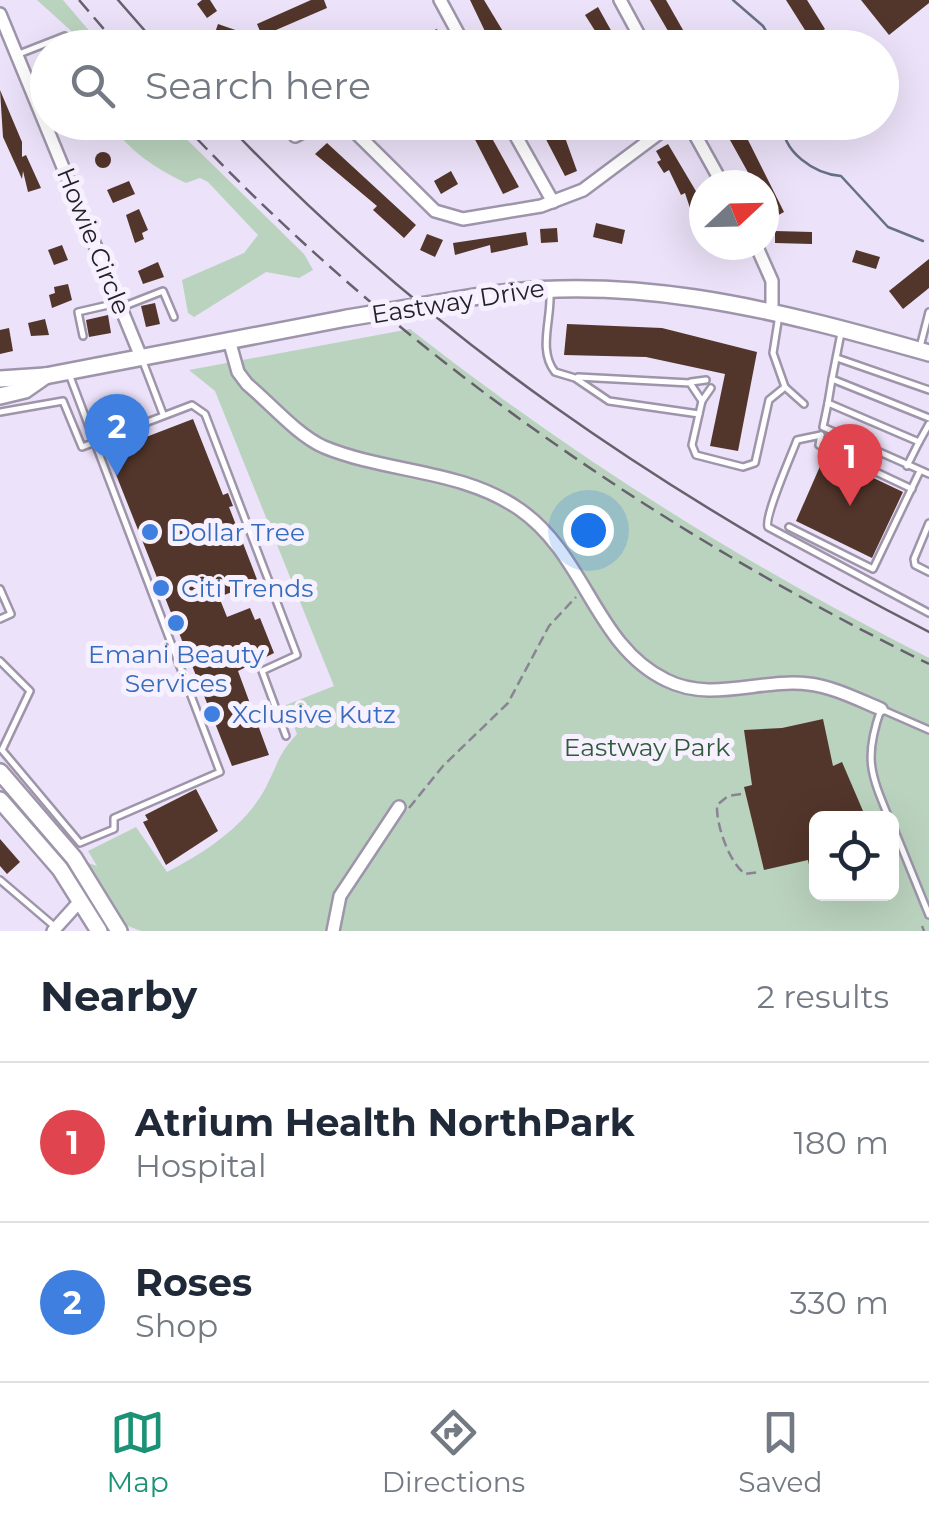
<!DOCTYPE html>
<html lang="en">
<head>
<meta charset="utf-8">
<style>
  :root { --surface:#fff; --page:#f6f6f7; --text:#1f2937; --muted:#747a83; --line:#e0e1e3; --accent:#1b9175 }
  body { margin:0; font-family:Montserrat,sans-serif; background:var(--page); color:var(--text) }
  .controls { position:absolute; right:30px; bottom:30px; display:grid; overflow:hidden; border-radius:15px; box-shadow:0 10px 40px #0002 }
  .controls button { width:90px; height:90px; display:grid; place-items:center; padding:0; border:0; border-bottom:2px solid var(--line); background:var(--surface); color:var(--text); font:50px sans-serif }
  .compass { position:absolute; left:689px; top:170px; width:90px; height:90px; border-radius:50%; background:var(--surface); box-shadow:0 10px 40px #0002; rotate:68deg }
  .you { position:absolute; left:588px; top:530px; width:35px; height:35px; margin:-25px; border:8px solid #fff; border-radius:50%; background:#1a73e8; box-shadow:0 0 0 15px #1a73e833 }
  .badge { display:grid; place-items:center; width:65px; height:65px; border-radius:50%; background:var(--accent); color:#fff; font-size:32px; font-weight:700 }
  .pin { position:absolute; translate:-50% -82px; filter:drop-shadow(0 2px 5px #0008) }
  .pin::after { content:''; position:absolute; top:52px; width:35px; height:30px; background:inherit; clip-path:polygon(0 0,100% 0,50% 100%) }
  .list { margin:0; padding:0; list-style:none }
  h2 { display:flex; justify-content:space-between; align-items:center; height:130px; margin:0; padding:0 40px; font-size:42px }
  h2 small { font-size:32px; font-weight:400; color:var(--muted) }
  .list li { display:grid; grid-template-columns:65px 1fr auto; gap:30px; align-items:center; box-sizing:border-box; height:160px; padding:0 40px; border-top:2px solid var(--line) }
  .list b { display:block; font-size:38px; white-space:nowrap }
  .list p { margin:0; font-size:32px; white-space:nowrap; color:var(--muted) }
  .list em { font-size:32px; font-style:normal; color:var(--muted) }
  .icon { flex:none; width:55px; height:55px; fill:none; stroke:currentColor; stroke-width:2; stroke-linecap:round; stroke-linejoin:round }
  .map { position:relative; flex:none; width:929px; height:931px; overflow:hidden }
  .search { position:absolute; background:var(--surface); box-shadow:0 10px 40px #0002; left:30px; right:30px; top:30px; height:110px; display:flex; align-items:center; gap:25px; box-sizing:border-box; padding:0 35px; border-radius:55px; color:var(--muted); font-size:38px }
  .sheet { height:450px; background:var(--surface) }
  nav { display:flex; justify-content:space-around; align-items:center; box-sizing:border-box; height:140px; border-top:2px solid var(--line); background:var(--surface); font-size:28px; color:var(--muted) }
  nav a { display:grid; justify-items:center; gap:5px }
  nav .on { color:var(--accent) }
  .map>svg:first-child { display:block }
  .green { fill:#bad3be; fill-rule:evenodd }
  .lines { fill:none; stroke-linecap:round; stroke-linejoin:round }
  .stream { stroke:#677086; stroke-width:2.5 }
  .building { fill:#52352b }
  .service-casing { stroke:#9e95aa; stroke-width:10 }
  .minor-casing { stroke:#9e95aa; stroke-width:16 }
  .secondary-casing { stroke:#9e95aa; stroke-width:20 }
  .path { stroke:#8a8393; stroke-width:2.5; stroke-dasharray:10 5; stroke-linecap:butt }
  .service { stroke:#fff; stroke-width:5 }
  .minor { stroke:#fff; stroke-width:11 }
  .secondary { stroke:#fff; stroke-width:15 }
  .tram { stroke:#66616d; stroke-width:2.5 }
  .rail { stroke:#66616d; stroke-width:2.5; stroke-dasharray:15 8; stroke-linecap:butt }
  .secondary-bridge-casing { stroke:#9e95aa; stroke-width:20; stroke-linecap:butt }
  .secondary-bridge { stroke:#fff; stroke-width:15 }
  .shop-dot { fill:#3f7fe0; stroke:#f7f1ff; stroke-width:4 }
  .labels { text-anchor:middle; stroke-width:10; stroke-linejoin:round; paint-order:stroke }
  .street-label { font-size:25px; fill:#232028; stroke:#f7f1ff }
  .shop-label { font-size:25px; fill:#366cbe; stroke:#f7f1ff; text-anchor:start }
  .park-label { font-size:25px; fill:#2f5b39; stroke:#f7f1ff }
</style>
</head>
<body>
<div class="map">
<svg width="929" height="931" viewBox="0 0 929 931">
  <rect width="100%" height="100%" fill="#ece2f9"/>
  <!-- green -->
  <g class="green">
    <polygon points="37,0 63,0 103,47 89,47"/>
    <path d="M110,123H170L304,254L313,270L299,278L266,272L194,317L188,313L182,280L244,253L258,235L208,182L200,178L186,183C156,169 128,150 110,123Z"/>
    <path d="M410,329C573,457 744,564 929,658V931H141L120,923L83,861L97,866L88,851L136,827L167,872C204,853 246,826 266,787C279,762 277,756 297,734L286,705L334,686L215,391L189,370ZM816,818H892V894H816Z"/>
  </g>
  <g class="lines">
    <!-- stream -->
    <g class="stream">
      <polyline points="733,0 763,26 776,48"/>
      <path d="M783,122C781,152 815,174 841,176L888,227L923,241"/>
    </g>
  </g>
  <!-- building -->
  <g class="building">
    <polygon points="202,0 210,0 217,11 207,18 197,4"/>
    <polygon points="311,0 324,0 327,8 262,36 257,24"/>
    <polygon points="470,0 484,0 513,48 493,48"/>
    <polygon points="650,0 666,0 691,44 678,48"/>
    <polygon points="786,0 807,0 825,29 810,38"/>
    <polygon points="861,0 929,0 929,3 889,35"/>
    <polygon points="598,7 613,34 620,48 606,48 585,15"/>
    <polygon points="218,24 244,33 240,45 211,44"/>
    <polygon points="437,29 443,45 410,48 408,41"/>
    <polygon points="0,90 22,142 22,157 26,155 41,188 28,192 23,171 22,179 3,137"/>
    <polygon points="86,122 95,122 99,134 84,140 79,127"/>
    <polygon points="383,122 422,122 424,129 409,135 406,126 380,138 375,127"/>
    <polygon points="466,122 483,122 519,187 503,194"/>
    <polygon points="537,122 552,122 560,134 563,132 577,171 565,176"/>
    <polygon points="720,122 739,122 784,212 773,218 764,202 764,185 755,185"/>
    <polygon points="327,143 416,225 404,238 373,210 377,206 315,154"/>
    <polygon points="668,144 700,198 704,216 694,220 685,193 681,195 669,170 664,173 657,162 661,160 656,151"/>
    <circle cx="103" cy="160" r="8"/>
    <polygon points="451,171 458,184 441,194 434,181"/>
    <polygon points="129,181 135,194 113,203 107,190"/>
    <polygon points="139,209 148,230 142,233 144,239 135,243 126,215"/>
    <polygon points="596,223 625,230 622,244 593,237"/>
    <polygon points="557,228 558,242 541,243 540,229"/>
    <polygon points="775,231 812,232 812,244 775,243"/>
    <polygon points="526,232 528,245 491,253 490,245 455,255 453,243"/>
    <polygon points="427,234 443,240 435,257 420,250"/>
    <polygon points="62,245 68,260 54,265 48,250"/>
    <polygon points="856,250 880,257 876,269 852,262"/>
    <polygon points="929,259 929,288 903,309 889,291"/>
    <polygon points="158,262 164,277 143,284 138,271"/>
    <polygon points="68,284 72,300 52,308 49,295 55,293 54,287"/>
    <polygon points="155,303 160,324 146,327 141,306"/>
    <polygon points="108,315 111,333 89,337 86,320"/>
    <polygon points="45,319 49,335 31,336 28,323"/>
    <polygon points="567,324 662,328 757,352 738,451 710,446 725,374 646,357 564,355"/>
    <polygon points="9,328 13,351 0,354 0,330"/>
    <polygon points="127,397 134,415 103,427 96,409"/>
    <polygon points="193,419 223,495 228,493 233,506 229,507 258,582 219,597 227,617 250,608 255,620 260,618 274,653 238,671 269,755 232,766 107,452"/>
    <polygon points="825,455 903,492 872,558 796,521"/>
    <polygon points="823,719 833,766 842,762 866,818 816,818 813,884 808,860 764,870 744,787 752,785 744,730 782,728"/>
    <polygon points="196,789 218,831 166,865 143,822 148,820 145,815"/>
    <polygon points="0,839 20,862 7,874 0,866"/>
  </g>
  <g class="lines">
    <!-- service casing -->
    <g class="service-casing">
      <g id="service">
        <polyline points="19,54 65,36 70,48"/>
        <polyline points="29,82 48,72"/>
        <path d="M550,295C551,321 538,351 555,372L575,378L609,401L699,414L692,445L696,455L743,467L755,463L769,400L785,387L773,353L779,315"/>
        <polyline points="122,307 163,291 174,317"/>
        <polyline points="83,336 78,312 117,303"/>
        <polyline points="920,347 929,312"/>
        <polyline points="837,358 929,390"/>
        <polyline points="142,359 163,414"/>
        <polyline points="578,377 690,383 702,401 699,414"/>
        <polyline points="832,379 841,333"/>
        <polyline points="691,382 706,380"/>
        <polyline points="785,387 804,404"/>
        <polyline points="702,401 711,388"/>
        <polyline points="828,403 823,427 929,474"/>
        <polyline points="0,412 63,401 82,447 192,405 205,414 297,655 262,671 286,736"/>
        <polyline points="929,418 832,379 828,403 919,442 929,424"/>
        <path d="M821,435L797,440C791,456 764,517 768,527L929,613"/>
        <polyline points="821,435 819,445 912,489"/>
        <polyline points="907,466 919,442"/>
        <polyline points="929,523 914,559 915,565 929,572"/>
        <polyline points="789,527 873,569 920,471"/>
        <polyline points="0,589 11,614 0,619"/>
        <polyline points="0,661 30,691 2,750 80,843 114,829 114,818 220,772 69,374"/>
        <path d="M889,818C870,773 864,757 881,709L929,730"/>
        <polyline points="892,824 929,915"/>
        <polyline points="0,880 54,926"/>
      </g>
    </g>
    <!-- minor casing -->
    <g class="minor-casing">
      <g id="minor">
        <polyline points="440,0 466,48"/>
        <polyline points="620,0 646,48"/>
        <polyline points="0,14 141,357"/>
        <polyline points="345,122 435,211 463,219 541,206 583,190 674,122"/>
        <polyline points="508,122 553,202"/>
        <polyline points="688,122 723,185"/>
        <polyline points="295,136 323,122"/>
        <polyline points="756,245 772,281 772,313"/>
        <path d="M229,340L238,372L247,384C270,403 297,435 324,447C387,473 461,469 519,509C586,555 595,646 666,680C711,703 762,678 809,684C834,687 859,700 881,709"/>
        <polyline points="53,931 81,900"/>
        <polyline points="333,931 340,896 399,807"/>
      </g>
    </g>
    <!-- secondary casing -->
    <g class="secondary-casing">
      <g id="secondary">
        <path d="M456,300C619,268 773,309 929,353"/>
        <polyline points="0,379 45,376 347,318"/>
        <polyline points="0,396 25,390 45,376"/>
        <polyline points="0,772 74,858 119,931"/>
        <polyline points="0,800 60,869 99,931"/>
      </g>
    </g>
    <!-- path -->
    <g class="path">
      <path d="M741,794L728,796L717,805C716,825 729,862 745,874L761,872"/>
      <polyline points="409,808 443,766 508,703 549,626 576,597"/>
      <polyline points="922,926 924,931"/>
    </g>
    <!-- service -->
    <use href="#service" class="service"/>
    <!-- minor -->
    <use href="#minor" class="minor"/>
    <!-- secondary -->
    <use href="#secondary" class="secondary"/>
    <!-- tram -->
    <g class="tram">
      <polyline points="118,0 160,48"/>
      <path d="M225,122C428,337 667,497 929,632"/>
    </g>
    <!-- rail -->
    <g class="rail">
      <polyline points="79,0 120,48"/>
      <path d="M181,122C394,349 651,527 929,664"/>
    </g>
    <!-- secondary-bridge casing -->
    <g class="secondary-bridge-casing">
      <polyline id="secondary-bridge" points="347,318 456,300"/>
    </g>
    <!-- secondary-bridge -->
    <use href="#secondary-bridge" class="secondary-bridge"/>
  </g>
  <!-- markers -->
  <g class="shop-dot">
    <circle cx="150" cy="532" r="10"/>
    <circle cx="161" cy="588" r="10"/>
    <circle cx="176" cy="623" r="10"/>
    <circle cx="212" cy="714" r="10"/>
  </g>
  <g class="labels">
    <!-- street labels -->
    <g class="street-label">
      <text transform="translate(94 241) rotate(68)" y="9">Howie Circle</text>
      <text transform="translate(458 301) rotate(-9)" y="9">Eastway Drive</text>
    </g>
    <!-- shop labels -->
    <g class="shop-label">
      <text x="170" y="541">Dollar Tree</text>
      <text x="181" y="597">Citi Trends</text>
      <text x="176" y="663" text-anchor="middle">Emani Beauty<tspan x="176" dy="29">Services</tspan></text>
      <text x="232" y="723">Xclusive Kutz</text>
    </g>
    <!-- park labels -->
    <g class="park-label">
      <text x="647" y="756">Eastway Park</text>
    </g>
  </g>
</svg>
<div class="controls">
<button><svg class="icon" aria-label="locate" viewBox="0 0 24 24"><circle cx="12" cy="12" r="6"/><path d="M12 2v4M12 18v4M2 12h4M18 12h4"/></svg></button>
</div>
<svg class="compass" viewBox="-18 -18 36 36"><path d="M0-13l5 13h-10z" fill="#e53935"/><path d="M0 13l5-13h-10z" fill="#747a83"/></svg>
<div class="you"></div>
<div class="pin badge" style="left:850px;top:506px;background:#e0444e">1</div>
<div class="pin badge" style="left:117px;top:476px;background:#3f7fe0">2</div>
<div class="search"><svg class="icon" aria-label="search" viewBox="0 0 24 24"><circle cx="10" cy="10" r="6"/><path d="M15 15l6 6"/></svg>Search here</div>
</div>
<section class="sheet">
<h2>Nearby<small>2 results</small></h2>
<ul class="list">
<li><span class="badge" style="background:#e0444e">1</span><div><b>Atrium Health NorthPark</b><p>Hospital</p></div><em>180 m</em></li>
<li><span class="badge" style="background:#3f7fe0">2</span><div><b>Roses</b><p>Shop</p></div><em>330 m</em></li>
</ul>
</section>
<nav>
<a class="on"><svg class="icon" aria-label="map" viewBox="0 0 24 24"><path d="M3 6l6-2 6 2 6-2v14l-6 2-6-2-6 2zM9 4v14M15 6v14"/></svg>Map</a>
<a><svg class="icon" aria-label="directions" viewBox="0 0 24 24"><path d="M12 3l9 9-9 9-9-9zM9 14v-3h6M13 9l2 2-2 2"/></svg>Directions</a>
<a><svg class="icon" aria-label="saved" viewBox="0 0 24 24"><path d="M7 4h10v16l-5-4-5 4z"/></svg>Saved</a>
</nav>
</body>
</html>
